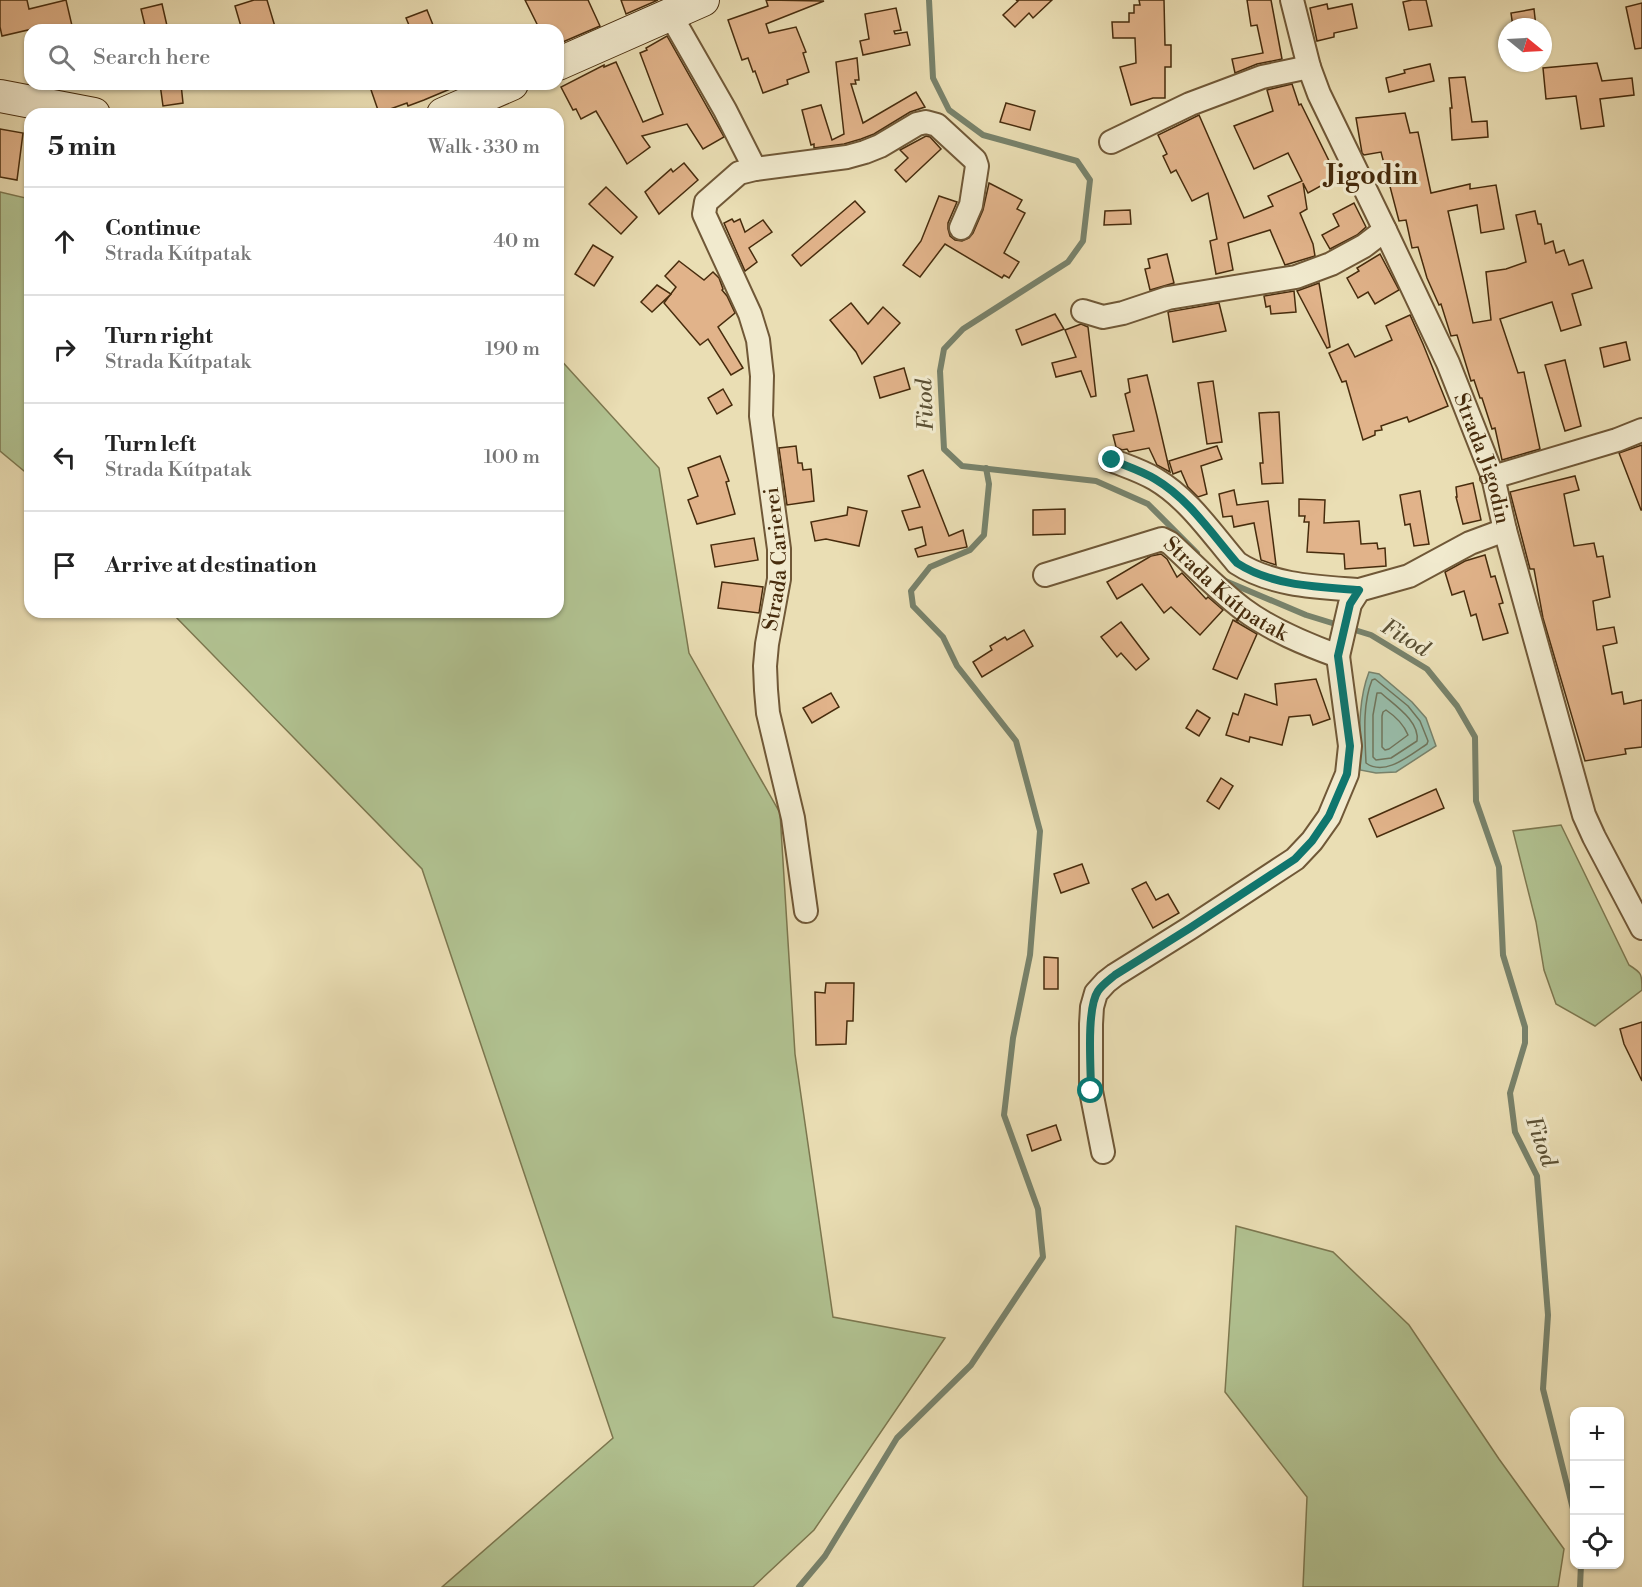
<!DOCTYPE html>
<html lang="en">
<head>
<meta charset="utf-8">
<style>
  :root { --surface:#fff; --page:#f6f6f6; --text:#222; --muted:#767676; --line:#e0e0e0 }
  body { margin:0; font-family:"Libre Bodoni",serif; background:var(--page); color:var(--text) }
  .controls { position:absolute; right:18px; bottom:18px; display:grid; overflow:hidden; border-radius:12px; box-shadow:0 2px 4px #0004 }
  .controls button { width:54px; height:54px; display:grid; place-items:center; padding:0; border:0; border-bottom:2px solid var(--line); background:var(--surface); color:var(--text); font:30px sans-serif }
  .compass { position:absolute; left:1498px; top:18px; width:54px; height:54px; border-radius:50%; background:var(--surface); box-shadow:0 2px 4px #0004; rotate:108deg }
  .stop { position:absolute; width:18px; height:18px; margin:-14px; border:4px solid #0f766e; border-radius:50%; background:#fff }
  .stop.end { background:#0f766e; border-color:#fff; box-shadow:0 2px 6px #0008 }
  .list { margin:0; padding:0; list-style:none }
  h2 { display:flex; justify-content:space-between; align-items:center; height:78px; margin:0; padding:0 24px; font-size:26px }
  h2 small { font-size:20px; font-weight:400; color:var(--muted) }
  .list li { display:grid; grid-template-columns:39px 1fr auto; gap:18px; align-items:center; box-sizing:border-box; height:108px; padding:0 24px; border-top:2px solid var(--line) }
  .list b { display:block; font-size:22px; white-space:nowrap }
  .list p { margin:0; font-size:20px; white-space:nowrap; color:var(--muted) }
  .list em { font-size:20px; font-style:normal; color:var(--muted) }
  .icon { flex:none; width:33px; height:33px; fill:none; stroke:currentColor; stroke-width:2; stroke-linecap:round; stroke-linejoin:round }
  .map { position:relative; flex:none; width:1642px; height:1587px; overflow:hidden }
  .search { position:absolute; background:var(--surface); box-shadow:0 2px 4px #0004; left:24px; top:24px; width:540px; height:66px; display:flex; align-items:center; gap:15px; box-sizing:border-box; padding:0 21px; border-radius:18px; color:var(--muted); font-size:22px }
  .panel { position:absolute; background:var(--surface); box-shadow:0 2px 4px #0004; left:24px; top:108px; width:540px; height:510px; border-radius:18px }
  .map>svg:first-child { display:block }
  .green { fill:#b1c291; stroke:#7c774f; stroke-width:1.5 }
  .water { fill:#98bca9; stroke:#78826b; stroke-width:1.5 }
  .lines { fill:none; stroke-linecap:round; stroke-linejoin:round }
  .shore { stroke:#70745b; stroke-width:1.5 }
  .stream { stroke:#78826b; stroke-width:6 }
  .building { fill:#e1b38a; stroke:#472c0d; stroke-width:1.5 }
  .minor-casing { stroke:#705837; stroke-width:26 }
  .secondary-casing { stroke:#472c0d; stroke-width:34 }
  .minor { stroke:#f1eace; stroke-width:22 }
  .secondary { stroke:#f1eace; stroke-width:32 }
  .route { stroke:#0f766e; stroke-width:8 }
  .labels { text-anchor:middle; stroke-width:6; stroke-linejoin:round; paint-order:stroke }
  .street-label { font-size:21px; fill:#472c0d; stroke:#f1eace }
  .water-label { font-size:22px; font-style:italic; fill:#5b5034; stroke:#f1eace }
  .district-label { font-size:27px; font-weight:bold; fill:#472c0d; stroke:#f1eace }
</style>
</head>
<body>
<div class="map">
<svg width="1642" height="1587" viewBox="0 0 1642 1587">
  <rect width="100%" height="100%" fill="#eadeb4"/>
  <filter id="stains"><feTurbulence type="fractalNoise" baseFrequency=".00333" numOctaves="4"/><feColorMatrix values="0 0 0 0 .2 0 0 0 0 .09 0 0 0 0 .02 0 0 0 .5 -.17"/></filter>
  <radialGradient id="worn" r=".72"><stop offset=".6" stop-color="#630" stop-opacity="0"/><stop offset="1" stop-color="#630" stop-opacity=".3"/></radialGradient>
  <!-- green -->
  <g class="green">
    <polygon points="0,192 30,199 30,476 0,451"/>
    <polygon points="558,357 659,468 689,653 780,813 795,1054 833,1317 945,1338 814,1530 753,1587 442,1587 613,1438 422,869 171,612 558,612"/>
    <path d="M1561,825L1629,965C1642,973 1642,974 1642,990L1595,1026L1556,1004L1544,970L1536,922L1513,831Z"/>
    <polygon points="1236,1226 1333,1252 1409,1325 1499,1459 1564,1549 1558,1587 1303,1587 1307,1497 1225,1392"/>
  </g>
  <!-- water -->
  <path class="water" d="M1369,672L1379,674L1412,702L1426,718L1436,746L1396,772L1376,773L1360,770C1360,737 1357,703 1369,672Z"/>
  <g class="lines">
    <!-- shore -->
    <g class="shore">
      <path d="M1375,679L1408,706L1420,721L1428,741L1427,744C1410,755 1385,777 1366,763C1365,737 1362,705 1372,680Z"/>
      <path d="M1377,693H1381C1394,705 1420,721 1417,741L1391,758L1376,760L1373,757V715Z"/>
      <path d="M1386,710C1395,716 1404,725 1408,735L1389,749L1385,750L1382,747V716L1383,712Z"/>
    </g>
    <!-- stream -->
    <g class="stream">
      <polyline points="929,0 933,78 949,110 983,135 1077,161 1090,180 1083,241 1068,262 963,329 944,349 940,371 944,449 962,466 1096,481 1148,504 1197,553"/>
      <polyline points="1223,580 1306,615 1371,635 1427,669 1457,706 1475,737 1476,801 1499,867 1503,955 1525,1027 1525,1043 1510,1093 1515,1132 1537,1176 1548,1315 1543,1389 1574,1513"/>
      <polyline points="799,1587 825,1556 897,1438 971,1365 1043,1257 1038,1209 1004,1115 1013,1038 1030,955 1040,831 1016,741 957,666 943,637 913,606 911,591 930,567 970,550 984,535 989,484 986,468"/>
      <polyline points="1580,1587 1581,1564"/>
    </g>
  </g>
  <!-- building -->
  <g class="building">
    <polygon points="0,0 27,0 29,9 66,0 73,30 42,30 41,27 2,36 0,27"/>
    <polygon points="254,0 267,0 276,30 242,30 235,6"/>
    <polygon points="525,0 588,0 600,26 558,44 558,30 540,30"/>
    <polygon points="621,0 658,0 626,14"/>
    <polygon points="766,0 824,1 766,24 769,33 796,27 806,52 803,53 809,72 787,80 788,84 763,93 755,71 753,72 748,58 742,60 728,20 768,6"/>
    <polygon points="1016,0 1052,0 1033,18 1029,13 1015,27 1003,15 1018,1"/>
    <polygon points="1139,0 1164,0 1165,45 1171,45 1171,67 1165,67 1165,98 1153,98 1131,105 1120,67 1136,63 1135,38 1113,38 1112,22 1129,22 1129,13 1134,13 1134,5 1140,5"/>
    <polygon points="1247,0 1271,0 1282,59 1257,64 1235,73 1232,59 1263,53 1257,25 1251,26"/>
    <polygon points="1412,0 1426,0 1432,26 1409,30 1403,2"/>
    <polygon points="1642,3 1642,48 1635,49 1626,7"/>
    <polygon points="162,4 168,30 146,30 141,9"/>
    <polygon points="1327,4 1328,9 1352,4 1357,28 1334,33 1334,37 1317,41 1310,8"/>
    <polygon points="896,8 901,30 894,31 895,34 907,32 910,45 863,55 860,41 869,39 865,14"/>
    <polygon points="1534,9 1536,27 1513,27 1511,13"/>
    <polygon points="427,10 435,30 411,30 406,18"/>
    <polygon points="667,36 724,137 703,149 687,124 642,136 650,147 627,164 596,111 581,119 576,109 573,110 561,87 604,65 604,67 616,62 643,122 663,114 640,53 647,50 646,48"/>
    <polygon points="857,58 859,80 855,80 856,84 851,84 863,123 916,92 925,107 910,112 874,134 861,139 844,144 814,148 814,144 811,145 802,110 821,105 832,140 844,134 836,62"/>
    <polygon points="1597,63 1602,81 1632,78 1634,95 1600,99 1604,126 1581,129 1576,96 1546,99 1543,68"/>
    <polygon points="1430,64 1434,81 1389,92 1386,78 1405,73 1404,70"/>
    <polygon points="1465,77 1472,122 1487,121 1488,137 1452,140 1450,108 1452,108 1449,78"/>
    <polygon points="160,84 181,84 183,103 163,106"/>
    <polygon points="369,84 462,84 424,100 408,106 407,103 379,113"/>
    <polygon points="1292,84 1299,105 1301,104 1337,177 1308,193 1303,183 1307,209 1300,213 1313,244 1315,256 1285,265 1270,230 1228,243 1233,270 1216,274 1210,241 1217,239 1208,193 1192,201 1176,170 1171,173 1163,156 1167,154 1158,135 1199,115 1244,218 1273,206 1268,196 1302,181 1288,153 1254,169 1234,126 1273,111 1267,90"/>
    <polygon points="1006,103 1035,111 1030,130 1000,122"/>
    <polygon points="1405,113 1410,133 1418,132 1431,193 1470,184 1470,189 1496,185 1504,229 1481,233 1477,205 1448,211 1473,323 1491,320 1486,272 1506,269 1526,262 1516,215 1535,211 1538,224 1541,224 1545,244 1553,241 1556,253 1564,250 1569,265 1583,260 1592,288 1572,294 1581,325 1561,331 1552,302 1500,319 1518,373 1524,372 1540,449 1502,460 1495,428 1492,429 1482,398 1480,398 1474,380 1471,381 1457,335 1451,336 1441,304 1439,305 1427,278 1418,247 1412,248 1406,220 1399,221 1381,152 1364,155 1362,153 1356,118"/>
    <polygon points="0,129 23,133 17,180 0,177"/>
    <polygon points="926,136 930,137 941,149 906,182 895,170 908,158 900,150"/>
    <polygon points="684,163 698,180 659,214 645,192 671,169 673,172"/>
    <polygon points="989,183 1022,200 1017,209 1025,213 1004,253 1019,262 1009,278 1004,275 1002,278 945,244 920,277 903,265 921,241 939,196 957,202 948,223 948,229 950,236 955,240 962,241 969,238 973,233 983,210"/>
    <polygon points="606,187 637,217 621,234 589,204"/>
    <polygon points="855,201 865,212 801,266 792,255"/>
    <polygon points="1354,203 1366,227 1357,235 1330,249 1322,235 1339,226 1333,214"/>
    <polygon points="1130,210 1131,224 1104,225 1105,211"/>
    <polygon points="732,219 734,222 740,219 745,232 763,220 772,232 749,248 757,262 745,271 724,223"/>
    <polygon points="593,245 613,257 594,286 575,274"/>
    <polygon points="1167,254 1174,283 1150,290 1145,269 1150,268 1148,259"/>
    <polygon points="1380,254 1399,290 1375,304 1368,292 1358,298 1347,278 1359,271 1357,268"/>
    <polygon points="679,261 704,280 713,272 719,278 723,289 722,290 727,296 735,313 718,327 743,368 731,375 708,339 700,345 664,303 676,287 665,276"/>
    <polygon points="1319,283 1330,347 1327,348 1297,291"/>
    <polygon points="657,285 671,294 652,312 641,302"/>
    <polygon points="1294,291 1296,312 1271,314 1270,306 1266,307 1264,296"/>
    <polygon points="851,303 868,324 883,307 900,323 862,364 856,352 830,320"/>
    <polygon points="1219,303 1226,331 1173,342 1168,312"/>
    <polygon points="1055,314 1064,329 1022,345 1016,330"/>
    <polygon points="1410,315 1423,344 1448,406 1409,422 1407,417 1381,426 1382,430 1375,431 1375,435 1363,440 1346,381 1342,382 1329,353 1348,344 1355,357 1392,340 1386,326"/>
    <polygon points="1081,324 1088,327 1096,396 1091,397 1081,371 1056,377 1052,363 1076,357 1065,330"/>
    <polygon points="1626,342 1630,360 1604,367 1600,348"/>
    <polygon points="1565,360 1581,426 1565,431 1545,365"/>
    <polygon points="904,368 910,389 880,398 874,377"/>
    <polygon points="1147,375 1157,416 1170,472 1157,465 1149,448 1129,452 1127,449 1122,450 1116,447 1113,435 1134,431 1125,394 1130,392 1128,379"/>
    <polygon points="1213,381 1222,442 1207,444 1198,383"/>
    <polygon points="723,389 732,405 717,414 708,398"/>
    <polygon points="1279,412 1283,483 1262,484 1260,463 1263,463 1259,413"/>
    <polygon points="1642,445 1642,510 1641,510 1619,453"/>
    <polygon points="796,446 798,463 802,463 803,470 811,469 814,501 787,505 779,448"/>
    <polygon points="1217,446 1222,459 1201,466 1207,494 1198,497 1188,487 1181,471 1173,474 1169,461"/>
    <polygon points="720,456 729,481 726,482 735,514 697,524 688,500 698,496 688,468"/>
    <polygon points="923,470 949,536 963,530 967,547 918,557 915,549 926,545 922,527 909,530 902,511 920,507 908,476"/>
    <polygon points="1575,476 1579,490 1564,494 1574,546 1594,543 1597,557 1603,556 1610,597 1593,601 1597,630 1614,627 1617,643 1603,646 1612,694 1622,692 1624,704 1642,700 1642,747 1625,749 1626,754 1585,761 1543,618 1534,569 1530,569 1510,492"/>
    <polygon points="1473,483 1481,520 1463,524 1456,497 1457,497 1456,487"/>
    <polygon points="1234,490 1237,505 1268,501 1276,565 1261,560 1254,523 1234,527 1232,516 1223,517 1219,494"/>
    <polygon points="1420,491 1429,544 1414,546 1410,524 1405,525 1400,495"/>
    <polygon points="1299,499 1325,500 1324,523 1359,521 1361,544 1377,543 1378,549 1385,548 1386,566 1345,569 1344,554 1307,552 1309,522 1304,522 1305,516 1299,516"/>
    <polygon points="848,507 867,511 859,546 826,539 815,541 811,522 847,515"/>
    <polygon points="1065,509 1065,534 1033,535 1033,510"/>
    <polygon points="754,538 758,560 715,567 711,545"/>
    <polygon points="1161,554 1167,559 1177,577 1182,573 1206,599 1208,597 1223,610 1200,635 1171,607 1164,613 1142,584 1117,599 1107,582 1151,556"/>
    <polygon points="1485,555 1491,577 1495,576 1503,603 1499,604 1508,633 1483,640 1476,614 1471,616 1464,591 1452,595 1445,572 1465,561"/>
    <polygon points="722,582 763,587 759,613 718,608"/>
    <polygon points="1233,620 1257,634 1237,679 1213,669"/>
    <polygon points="1121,622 1149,659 1136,670 1121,653 1117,657 1101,637"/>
    <polygon points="1024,630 1033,646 982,677 973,662 992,650 990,646 1005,637 1007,640"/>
    <polygon points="1316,679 1330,719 1313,725 1310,715 1289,717 1282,745 1250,737 1249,742 1226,735 1233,713 1238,715 1245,694 1277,705 1275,684"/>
    <polygon points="831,693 839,707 812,723 803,708"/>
    <polygon points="1197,710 1210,718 1199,736 1186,728"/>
    <polygon points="1221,778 1233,786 1219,809 1207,801"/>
    <polygon points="1436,789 1444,808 1377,837 1369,819"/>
    <polygon points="1082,864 1089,883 1061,893 1054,874"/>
    <polygon points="1146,882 1156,900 1168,894 1179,913 1153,928 1132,889"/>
    <polygon points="1044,957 1058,958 1058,989 1044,989"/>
    <polygon points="826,983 854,983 853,1021 847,1021 846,1044 816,1045 815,992 825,993"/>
    <polygon points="1642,1022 1642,1081 1624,1044 1620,1029"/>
    <polygon points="1056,1125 1061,1140 1032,1151 1027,1135"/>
  </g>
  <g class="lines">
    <!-- minor casing -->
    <g class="minor-casing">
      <g id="minor">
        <path id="s1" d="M1292,0L1309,67L1319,94L1385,230L1448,363L1493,477L1505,530L1584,815L1594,837L1642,928"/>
        <polyline points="670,14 725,110 755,169"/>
        <polyline points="1111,142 1190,104 1262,77 1309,67"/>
        <polyline points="1083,311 1103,317 1123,313 1168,298 1296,277 1331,264 1364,246 1385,230"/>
        <path d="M1111,460C1126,466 1142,471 1155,479C1189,499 1212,534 1237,563C1272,586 1319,587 1359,590"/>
        <polyline points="1493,477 1617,440 1642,430"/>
        <path id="s2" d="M1045,575L1162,539L1170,543C1193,564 1218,590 1243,609C1271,630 1305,644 1338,656L1350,604L1359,590L1409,576L1470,543L1505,530"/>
        <path id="s3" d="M806,911L793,818L768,713L766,690L765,666L767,644L779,579V549L761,416L762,376L758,340L750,314L704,214L706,202L739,173L755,169L847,157L865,152L880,146L917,124L926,122L937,125L975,160L977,166L971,205L961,228"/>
        <polyline points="1103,1152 1091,1091 1091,1024 1092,1007 1096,993 1106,982 1115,975 1190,928 1295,859 1312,841 1329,817 1347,774 1350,746 1338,656"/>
      </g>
    </g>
    <!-- secondary casing -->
    <g class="secondary-casing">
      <g id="secondary">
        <polyline points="558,64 703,0"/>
        <polyline points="0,96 94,114"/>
        <polyline points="443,114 512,84"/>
      </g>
    </g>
    <!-- minor -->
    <use href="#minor" class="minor"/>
    <!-- secondary -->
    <use href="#secondary" class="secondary"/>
  </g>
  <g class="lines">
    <!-- route -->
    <path class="route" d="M1091,1091C1091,1069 1086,1009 1098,991C1102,985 1109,980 1115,975L1190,928L1295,859L1312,841L1329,816L1347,774L1350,746L1338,656L1350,604L1359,590C1319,587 1272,586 1237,563C1212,534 1189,499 1155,479C1142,471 1126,466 1112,460"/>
  </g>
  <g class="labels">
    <!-- street labels -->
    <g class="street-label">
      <text dy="7" stroke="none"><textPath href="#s1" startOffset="498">Strada Jigodin</textPath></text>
      <text dy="7" stroke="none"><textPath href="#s3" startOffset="357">Strada Carierei</textPath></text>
      <text dy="7" stroke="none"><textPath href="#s2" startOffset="204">Strada Kútpatak</textPath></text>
    </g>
    <!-- water labels -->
    <g class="water-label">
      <text transform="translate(924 405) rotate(-92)" y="8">Fitod</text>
      <text transform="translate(1406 637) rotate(31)" y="8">Fitod</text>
      <text transform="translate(1542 1141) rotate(70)" y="8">Fitod</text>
    </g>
    <!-- district labels -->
    <g class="district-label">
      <text x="1372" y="184">Jigodin</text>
    </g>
  </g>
  <rect width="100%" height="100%" filter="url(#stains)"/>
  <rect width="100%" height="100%" fill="url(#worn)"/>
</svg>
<div class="controls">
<button>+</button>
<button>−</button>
<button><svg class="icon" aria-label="locate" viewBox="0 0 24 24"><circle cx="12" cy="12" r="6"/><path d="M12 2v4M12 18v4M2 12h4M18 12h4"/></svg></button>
</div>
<svg class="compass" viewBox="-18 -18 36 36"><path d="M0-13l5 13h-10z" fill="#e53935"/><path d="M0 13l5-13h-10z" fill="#767676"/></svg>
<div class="stop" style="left:1091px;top:1091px"></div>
<div class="stop end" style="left:1112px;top:460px"></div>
<div class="search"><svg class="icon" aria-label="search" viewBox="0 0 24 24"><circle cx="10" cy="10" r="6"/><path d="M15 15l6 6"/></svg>Search here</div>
<section class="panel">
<h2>5 min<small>Walk · 330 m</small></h2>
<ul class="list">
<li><svg class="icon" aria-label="ahead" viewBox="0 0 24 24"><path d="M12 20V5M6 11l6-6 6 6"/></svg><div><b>Continue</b><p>Strada Kútpatak</p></div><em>40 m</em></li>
<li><svg class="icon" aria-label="right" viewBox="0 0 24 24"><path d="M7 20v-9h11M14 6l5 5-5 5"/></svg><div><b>Turn right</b><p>Strada Kútpatak</p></div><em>190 m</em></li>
<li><svg class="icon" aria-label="left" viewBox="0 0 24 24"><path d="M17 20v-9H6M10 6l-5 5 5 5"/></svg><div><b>Turn left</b><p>Strada Kútpatak</p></div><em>100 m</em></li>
<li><svg class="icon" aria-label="arrive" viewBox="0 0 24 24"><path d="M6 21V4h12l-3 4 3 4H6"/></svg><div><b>Arrive at destination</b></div></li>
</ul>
</section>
</div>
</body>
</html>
